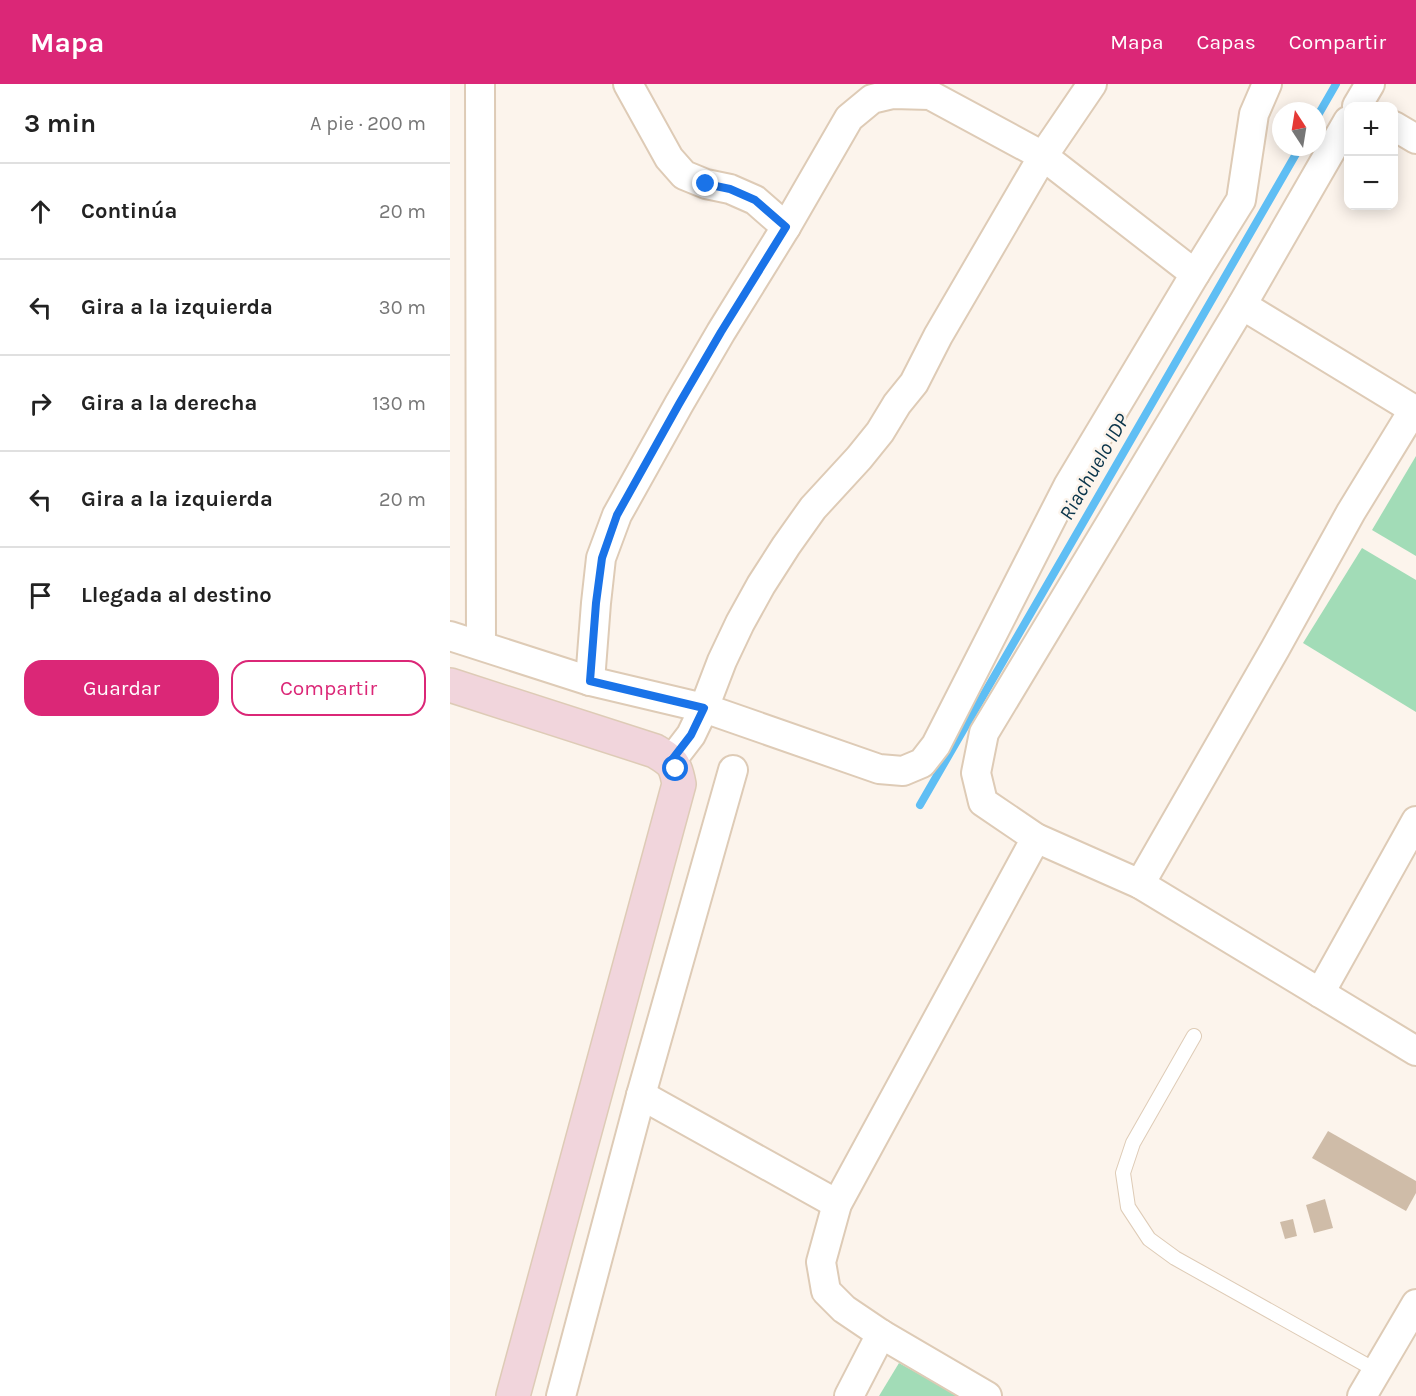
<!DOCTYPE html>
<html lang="es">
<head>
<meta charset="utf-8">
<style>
  :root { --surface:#fff; --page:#f6f6f6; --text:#222; --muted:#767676; --line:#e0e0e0; --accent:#db2777 }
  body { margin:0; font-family:Karla,sans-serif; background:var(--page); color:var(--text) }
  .controls { position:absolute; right:18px; top:18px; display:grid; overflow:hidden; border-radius:12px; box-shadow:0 3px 15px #0003 }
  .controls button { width:54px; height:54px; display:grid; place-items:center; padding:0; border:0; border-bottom:2px solid var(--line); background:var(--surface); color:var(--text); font:30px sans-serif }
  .compass { position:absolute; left:822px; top:18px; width:54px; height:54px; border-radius:50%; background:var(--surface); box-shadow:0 3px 15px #0003; rotate:348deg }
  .stop { position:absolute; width:18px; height:18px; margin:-14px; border:4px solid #1a73e8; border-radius:50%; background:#fff }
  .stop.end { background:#1a73e8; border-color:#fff; box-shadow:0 2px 6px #0008 }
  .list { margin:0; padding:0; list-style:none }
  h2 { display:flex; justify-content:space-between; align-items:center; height:78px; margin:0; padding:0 24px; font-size:26px }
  h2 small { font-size:20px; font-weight:400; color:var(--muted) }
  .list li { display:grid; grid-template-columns:39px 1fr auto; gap:18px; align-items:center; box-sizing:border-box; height:96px; padding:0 24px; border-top:2px solid var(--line) }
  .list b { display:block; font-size:22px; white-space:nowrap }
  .list em { font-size:20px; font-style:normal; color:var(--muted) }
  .actions { display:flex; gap:12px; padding:18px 24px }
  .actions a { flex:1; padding:14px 0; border:2px solid var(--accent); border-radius:18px; text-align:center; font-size:21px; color:var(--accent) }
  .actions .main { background:var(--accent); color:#fff }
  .icon { flex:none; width:33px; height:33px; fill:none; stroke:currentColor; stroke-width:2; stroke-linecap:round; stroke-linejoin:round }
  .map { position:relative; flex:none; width:966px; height:1312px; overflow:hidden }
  header { display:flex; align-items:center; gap:36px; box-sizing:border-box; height:84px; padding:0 30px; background:var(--accent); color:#fff }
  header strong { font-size:28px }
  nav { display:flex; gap:33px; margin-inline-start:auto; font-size:21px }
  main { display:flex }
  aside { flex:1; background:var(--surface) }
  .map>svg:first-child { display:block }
  .green { fill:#a2dcb7 }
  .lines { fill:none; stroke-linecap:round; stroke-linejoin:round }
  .stream { stroke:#5fbef4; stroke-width:8 }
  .building { fill:#cfbca8 }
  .lane-casing { stroke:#decbb6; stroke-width:16 }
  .street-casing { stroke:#decbb6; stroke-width:32 }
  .secondary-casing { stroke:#decbb6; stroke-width:36 }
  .lane { stroke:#fff; stroke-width:14 }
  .street { stroke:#fff; stroke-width:28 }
  .secondary { stroke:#f1d5dc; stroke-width:33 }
  .route { stroke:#1a73e8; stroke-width:8 }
  .labels { text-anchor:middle; stroke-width:5; stroke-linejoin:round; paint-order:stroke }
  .water-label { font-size:21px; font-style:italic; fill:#09344a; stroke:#fcf4ec }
</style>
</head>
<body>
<header>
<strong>Mapa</strong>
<nav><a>Mapa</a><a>Capas</a><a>Compartir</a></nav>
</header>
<main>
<aside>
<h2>3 min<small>A pie · 200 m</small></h2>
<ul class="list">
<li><svg class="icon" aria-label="ahead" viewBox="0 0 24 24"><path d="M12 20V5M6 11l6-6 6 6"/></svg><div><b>Continúa</b></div><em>20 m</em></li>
<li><svg class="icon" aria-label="left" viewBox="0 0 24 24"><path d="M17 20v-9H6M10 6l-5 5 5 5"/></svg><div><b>Gira a la izquierda</b></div><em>30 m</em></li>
<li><svg class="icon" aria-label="right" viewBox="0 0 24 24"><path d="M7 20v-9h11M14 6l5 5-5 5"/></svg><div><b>Gira a la derecha</b></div><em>130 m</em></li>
<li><svg class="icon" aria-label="left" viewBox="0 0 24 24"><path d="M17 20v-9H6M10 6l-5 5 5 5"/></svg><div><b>Gira a la izquierda</b></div><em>20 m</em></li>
<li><svg class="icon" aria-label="arrive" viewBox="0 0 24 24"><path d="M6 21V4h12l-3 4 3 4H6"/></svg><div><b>Llegada al destino</b></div></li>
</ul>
<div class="actions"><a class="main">Guardar</a><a>Compartir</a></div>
</aside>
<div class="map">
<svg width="966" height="1312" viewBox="0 0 966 1312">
  <rect width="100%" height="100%" fill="#fcf4ec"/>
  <!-- green -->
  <g class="green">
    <polygon points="966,372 966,472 922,446"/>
    <polygon points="912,464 966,496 966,628 853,559"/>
    <polygon points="449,1279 509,1312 429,1312"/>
  </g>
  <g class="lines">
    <!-- stream -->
    <g class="stream">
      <polyline points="867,33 886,0"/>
      <polyline points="470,721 850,63"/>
    </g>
  </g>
  <!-- building -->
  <g class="building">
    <polygon points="878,1047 966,1097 966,1109 956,1127 862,1074"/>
    <polygon points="875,1115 883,1144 864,1149 856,1121"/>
    <polygon points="843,1135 847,1152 835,1155 830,1138"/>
  </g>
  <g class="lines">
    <!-- lane casing -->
    <g class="lane-casing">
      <polyline id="lane" points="744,952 683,1059 673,1089 678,1123 699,1155 725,1174 927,1287"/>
    </g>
    <!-- street casing -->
    <g class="street-casing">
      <g id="street">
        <polyline points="30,0 31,561"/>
        <polyline points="178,0 219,74 234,91 256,100 280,105 305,116 336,143"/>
        <polyline points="907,22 920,0"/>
        <polyline points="898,37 792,221 534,649 526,689 533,718 586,754 690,800 966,967"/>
        <polyline points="944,42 966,55"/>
        <polyline points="792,221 966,327"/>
        <polyline points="0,552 140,597 254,624 429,685 453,687 472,679 486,661 618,402 745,190 791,116 804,30 817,0"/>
        <polyline points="140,597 146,519 151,474 167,431 229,320 271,248 336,143 399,34 422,15 443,10 480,11 593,72 745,190"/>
        <polyline points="221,677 241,651 254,624 272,577 290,539 311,501 336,462 363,424 409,374 430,348 447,320 464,299 488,252 593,72 642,0"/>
        <polyline points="690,800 825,565 901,428 964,325"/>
        <polyline points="870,909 966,737"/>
        <polyline points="191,1011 387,1120"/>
        <polyline points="111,1312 191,1011 283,686"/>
        <polyline points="399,1312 431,1250"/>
        <polyline points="537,1312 431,1250 394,1225 376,1207 371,1178 387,1120 586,754"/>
        <polyline points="912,1312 966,1220"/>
      </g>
    </g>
    <!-- secondary casing -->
    <g class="secondary-casing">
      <path id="secondary" d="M0,601L205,667C223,678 225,679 229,700L63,1312"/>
    </g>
    <!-- lane -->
    <use href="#lane" class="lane"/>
    <!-- street -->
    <use href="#street" class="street"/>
    <!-- secondary -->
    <use href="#secondary" class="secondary"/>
  </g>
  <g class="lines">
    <!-- route -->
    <polyline class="route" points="226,685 221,677 241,651 254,624 140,597 146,519 152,474 167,431 229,320 271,248 336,143 305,116 280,105 256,100"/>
  </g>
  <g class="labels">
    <!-- water labels -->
    <g class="water-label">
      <text transform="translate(644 383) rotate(-60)" y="7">Riachuelo IDP</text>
    </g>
  </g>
</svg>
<div class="controls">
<button>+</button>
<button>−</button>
</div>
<svg class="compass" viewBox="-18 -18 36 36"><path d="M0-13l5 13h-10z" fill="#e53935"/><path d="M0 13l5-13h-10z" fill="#767676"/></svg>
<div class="stop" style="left:226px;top:685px"></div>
<div class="stop end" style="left:256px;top:100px"></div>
</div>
</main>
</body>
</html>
